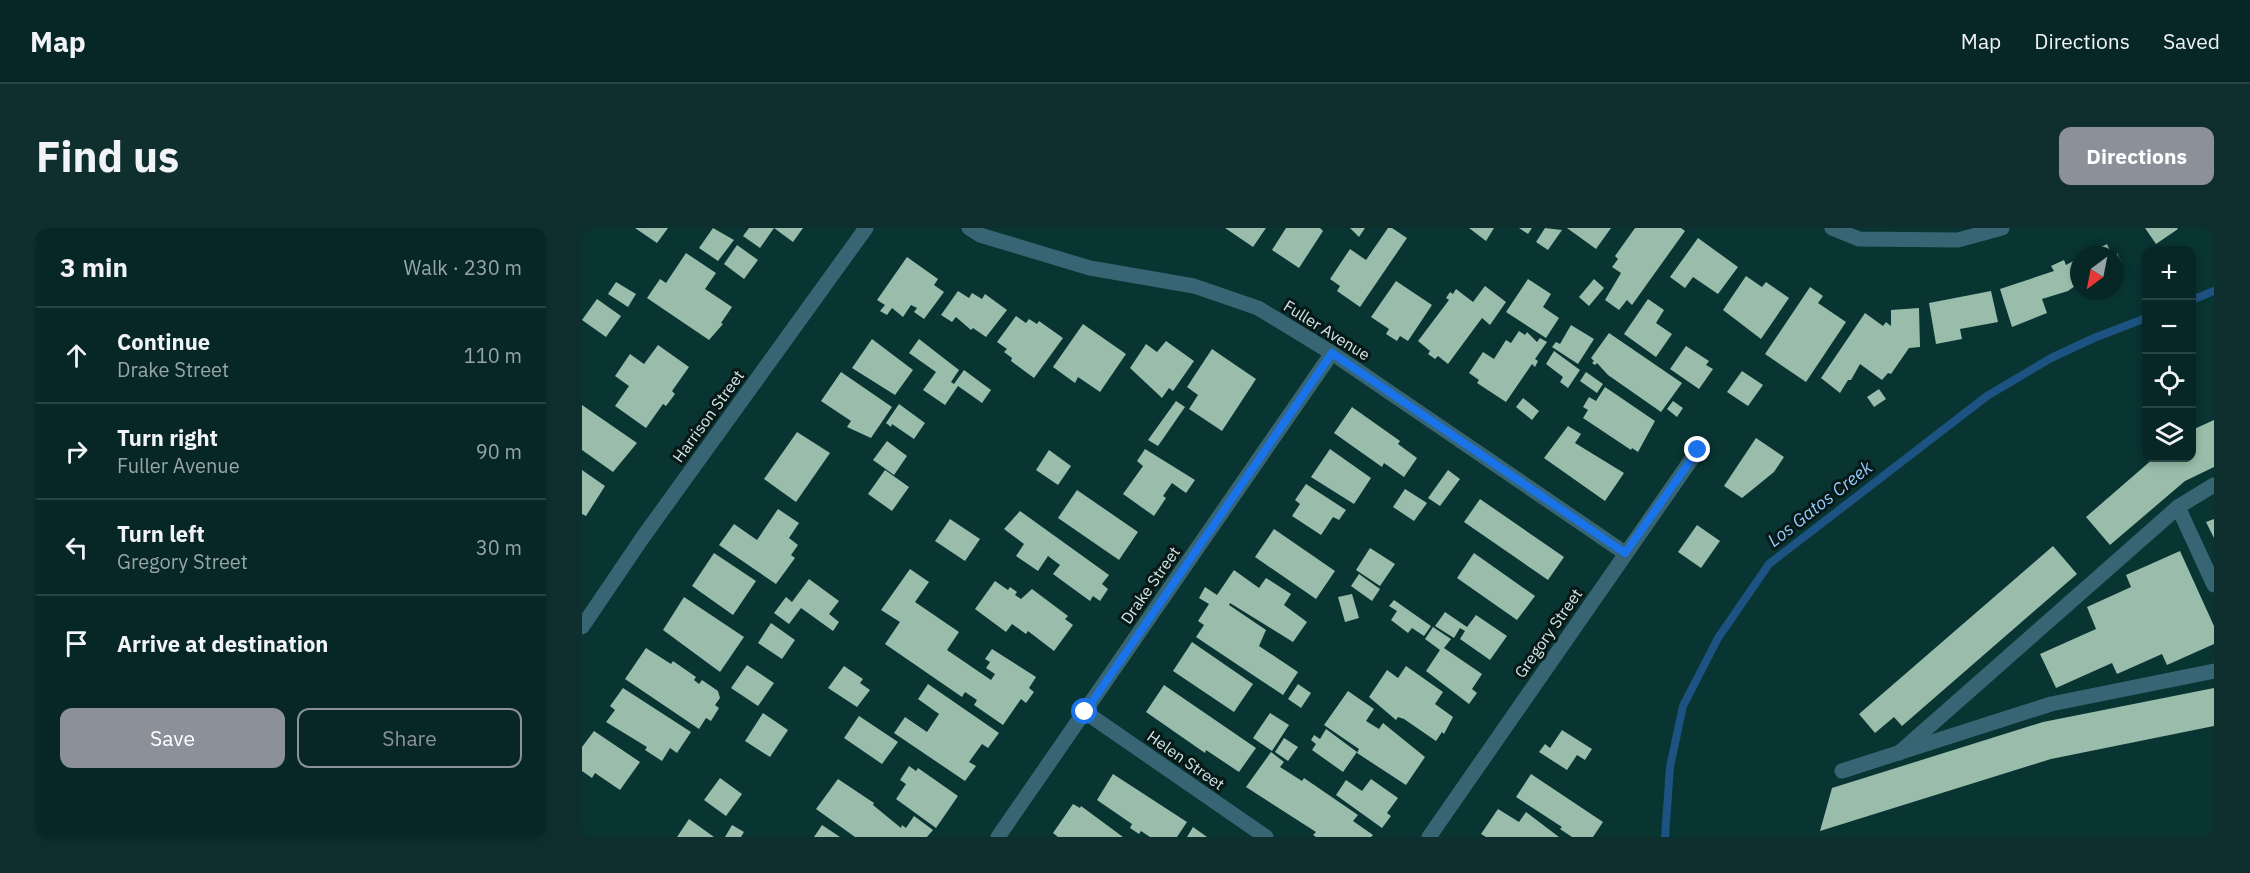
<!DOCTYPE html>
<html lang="en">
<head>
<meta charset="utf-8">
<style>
  :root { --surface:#062726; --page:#0f2f2e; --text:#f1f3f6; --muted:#98a5a7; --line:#274443; --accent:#8c9099 }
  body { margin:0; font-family:"IBM Plex Sans",sans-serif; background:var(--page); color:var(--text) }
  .controls { position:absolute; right:18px; top:18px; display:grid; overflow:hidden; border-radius:12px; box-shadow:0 3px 9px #0003 }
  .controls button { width:54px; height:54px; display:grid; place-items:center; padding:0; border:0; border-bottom:2px solid var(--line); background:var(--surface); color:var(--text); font:30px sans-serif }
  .compass { position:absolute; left:1488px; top:18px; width:54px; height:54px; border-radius:50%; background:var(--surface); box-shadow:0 3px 9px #0003; rotate:212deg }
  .stop { position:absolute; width:18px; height:18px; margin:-14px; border:4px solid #1a73e8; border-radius:50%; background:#fff }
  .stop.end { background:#1a73e8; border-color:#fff; box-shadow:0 2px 6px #0008 }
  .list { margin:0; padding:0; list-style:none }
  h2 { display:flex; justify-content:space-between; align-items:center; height:78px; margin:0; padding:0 24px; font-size:26px }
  h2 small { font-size:20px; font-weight:400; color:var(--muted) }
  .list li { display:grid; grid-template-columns:39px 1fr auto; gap:18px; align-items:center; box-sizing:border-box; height:96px; padding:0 24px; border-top:2px solid var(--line) }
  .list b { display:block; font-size:22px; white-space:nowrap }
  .list p { margin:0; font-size:20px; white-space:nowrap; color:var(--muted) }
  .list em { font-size:20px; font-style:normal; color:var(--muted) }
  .actions { display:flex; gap:12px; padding:18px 24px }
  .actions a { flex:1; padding:14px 0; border:2px solid var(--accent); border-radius:12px; text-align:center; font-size:21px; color:var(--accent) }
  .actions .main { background:var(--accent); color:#fff }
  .icon { flex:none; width:33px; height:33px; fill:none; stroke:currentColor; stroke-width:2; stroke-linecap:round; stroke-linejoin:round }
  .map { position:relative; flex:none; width:1632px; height:609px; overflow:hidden; border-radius:12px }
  header { display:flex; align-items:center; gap:36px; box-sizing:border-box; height:84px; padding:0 30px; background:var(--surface); border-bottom:2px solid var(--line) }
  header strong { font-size:28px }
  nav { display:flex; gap:33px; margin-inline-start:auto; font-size:21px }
  .intro { display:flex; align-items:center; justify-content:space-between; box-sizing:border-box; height:144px; padding:0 36px }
  h1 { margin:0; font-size:42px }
  .button { padding:15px 27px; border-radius:12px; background:var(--accent); color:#fff; font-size:21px; font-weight:700 }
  main { display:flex; gap:36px; padding:0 36px }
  aside { flex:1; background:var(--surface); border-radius:12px; box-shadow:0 3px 9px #0003 }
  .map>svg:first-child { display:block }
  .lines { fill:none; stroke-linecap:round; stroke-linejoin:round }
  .stream { stroke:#1c5382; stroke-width:8 }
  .building { fill:#9abdab }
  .minor { stroke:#386573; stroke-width:15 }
  .route { stroke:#1a73e8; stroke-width:8 }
  .labels { text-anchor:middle; stroke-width:6; stroke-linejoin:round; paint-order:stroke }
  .street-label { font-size:16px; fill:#d1e6e5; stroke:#071817 }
  .water-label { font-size:18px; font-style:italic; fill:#94c9fc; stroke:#071817 }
</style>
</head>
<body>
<header>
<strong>Map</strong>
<nav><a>Map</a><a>Directions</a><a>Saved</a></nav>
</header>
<div class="intro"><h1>Find us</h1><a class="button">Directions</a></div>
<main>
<aside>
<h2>3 min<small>Walk · 230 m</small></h2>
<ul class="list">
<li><svg class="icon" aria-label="ahead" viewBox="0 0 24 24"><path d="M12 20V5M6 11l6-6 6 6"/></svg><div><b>Continue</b><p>Drake Street</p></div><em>110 m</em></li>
<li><svg class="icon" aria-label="right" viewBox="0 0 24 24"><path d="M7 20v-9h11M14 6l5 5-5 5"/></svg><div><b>Turn right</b><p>Fuller Avenue</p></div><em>90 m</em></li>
<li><svg class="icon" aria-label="left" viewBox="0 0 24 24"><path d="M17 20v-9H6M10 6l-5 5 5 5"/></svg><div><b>Turn left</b><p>Gregory Street</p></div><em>30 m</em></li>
<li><svg class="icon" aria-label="arrive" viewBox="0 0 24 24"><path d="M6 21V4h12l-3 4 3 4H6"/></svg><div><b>Arrive at destination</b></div></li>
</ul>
<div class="actions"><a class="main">Save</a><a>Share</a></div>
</aside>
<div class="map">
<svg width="1632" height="609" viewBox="0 0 1632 609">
  <rect width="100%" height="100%" fill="#083432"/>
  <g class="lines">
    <!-- stream -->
    <g class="stream">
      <polyline points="1610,72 1632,63"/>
      <polyline points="1083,609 1088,539 1101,478 1136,410 1187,336 1405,168 1469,130 1512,110 1564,90"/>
    </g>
  </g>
  <!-- building -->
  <g class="building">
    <polygon points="53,0 86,0 75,15"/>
    <polygon points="131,0 152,12 136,33 117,20"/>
    <polygon points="167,0 221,0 211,14 192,0 178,20 161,8"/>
    <polygon points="643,0 684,0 671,19"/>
    <polygon points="704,0 738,0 741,3 717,40 690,22"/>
    <polygon points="768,0 783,0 777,9"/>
    <polygon points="806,0 810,0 825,10 778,79 755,63 758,58 748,51 768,21 784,32"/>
    <polygon points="887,0 912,0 904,13"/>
    <polygon points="937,0 950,0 946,6"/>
    <polygon points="963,0 980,2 966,22 954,14"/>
    <polygon points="985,0 1029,0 1014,21"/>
    <polygon points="1053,0 1099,0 1103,3 1050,77 1045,72 1037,82 1023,72 1039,45 1030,39 1036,31 1033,28"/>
    <polygon points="1563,0 1595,0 1596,1 1574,16"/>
    <polygon points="1116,10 1156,39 1136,66 1111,49 1103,60 1088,49"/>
    <polygon points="1525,16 1530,27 1503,27"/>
    <polygon points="155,17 176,32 162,51 142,36"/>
    <polygon points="104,25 134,45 123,61 150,79 139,95 141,96 127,112 65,70 78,51 84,55"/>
    <polygon points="1535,25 1540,35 1536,38 1537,44 1533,47"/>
    <polygon points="325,29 356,51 352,57 362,64 342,91 332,84 335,80 329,77 321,89 310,80 305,87 298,83 303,77 295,72"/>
    <polygon points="1497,30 1497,55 1486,63 1460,71 1465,85 1430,99 1418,61 1472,43 1469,38 1482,32 1484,37"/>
    <polygon points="1164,48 1180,59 1184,54 1207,70 1179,111 1141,82"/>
    <polygon points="946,51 969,66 961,79 977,90 964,110 924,84"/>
    <polygon points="1012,51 1022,60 1007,78 997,69"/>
    <polygon points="814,53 850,77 826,113 818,108 815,113 804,106 807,101 789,89"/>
    <polygon points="34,54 54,66 46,79 26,66"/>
    <polygon points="903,58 924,74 908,97 900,90 866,136 856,128 853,131 846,126 848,123 836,113 867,72 864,70 868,64 871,66 874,61 891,74"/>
    <polygon points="1228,59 1241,68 1236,75 1264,94 1224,154 1183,126"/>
    <polygon points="376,63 387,70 390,65 400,71 403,66 425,82 404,109 391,100 389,102 374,89 370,94 359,87"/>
    <polygon points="1409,63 1416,94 1378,101 1380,111 1354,116 1347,75"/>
    <polygon points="15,71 39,88 24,109 0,92"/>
    <polygon points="1066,71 1082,82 1074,95 1090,106 1074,129 1042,106"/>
    <polygon points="1337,80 1338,119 1327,120 1309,146 1306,145 1300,152 1278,136 1269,152 1266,152 1258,165 1239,150 1283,85 1301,98 1304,94 1309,98 1309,82"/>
    <polygon points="434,88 444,95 447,91 455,96 457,93 481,110 452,150 429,133 430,130 422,124 425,121 415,114"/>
    <polygon points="501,96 544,126 518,164 496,149 493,155 471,139"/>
    <polygon points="989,97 1012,111 996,136 970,119 974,114 978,116"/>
    <polygon points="937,103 943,107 945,104 955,114 958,110 965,114 953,131 956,133 953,139 950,136 924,174 895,155 897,152 887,145 901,124 912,131 924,112 929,115"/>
    <polygon points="1027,105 1100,155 1079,184 1026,147 1015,135 1013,137 1010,135 1012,133 1009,130"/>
    <polygon points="290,111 331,142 313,167 270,140"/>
    <polygon points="337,111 377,142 369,154 372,156 382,142 409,162 400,175 376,158 363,177 341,162 354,144 327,125"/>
    <polygon points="584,113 612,133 591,163 587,160 580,170 548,140 564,116 575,124"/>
    <polygon points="76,117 107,139 90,163 93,166 84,178 81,176 64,200 33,178 47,158 33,148 48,126 62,136"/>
    <polygon points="1104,118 1127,133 1124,137 1131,141 1117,161 1088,141"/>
    <polygon points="630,121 674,151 640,203 607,181 616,167 605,159"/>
    <polygon points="972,123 998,142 986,160 978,154 981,149 964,136"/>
    <polygon points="1160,143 1181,157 1166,178 1145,164"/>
    <polygon points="259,144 310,179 289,210 265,199 269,193 239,173"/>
    <polygon points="1004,144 1021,156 1015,165 998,153"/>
    <polygon points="1023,159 1073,193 1056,224 1050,220 1049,222 1001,190 1006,182 1001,179 1007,169 1014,173"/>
    <polygon points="1297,161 1304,171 1292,179 1285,169"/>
    <polygon points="941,170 957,183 950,192 934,179"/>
    <polygon points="594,173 603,179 576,218 566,212"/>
    <polygon points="1091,173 1101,180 1095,189 1085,181"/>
    <polygon points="317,176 343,195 332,211 310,196 309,199 304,195"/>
    <polygon points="0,177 55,215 31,244 0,222"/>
    <polygon points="770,179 818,213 816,216 835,230 822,249 802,235 800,239 752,205"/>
    <polygon points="1632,192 1632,239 1603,253 1528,317 1504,289 1572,230 1610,230 1610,202"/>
    <polygon points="986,198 999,206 993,215 1042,245 1023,273 962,230"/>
    <polygon points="215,204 248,225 214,274 182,251"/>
    <polygon points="1174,210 1202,229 1192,244 1160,270 1142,258"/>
    <polygon points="305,213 325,228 312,247 291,232"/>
    <polygon points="563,221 613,252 604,265 590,255 581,268 584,270 572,288 541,266 561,238 555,233"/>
    <polygon points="748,221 789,250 772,276 729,249"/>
    <polygon points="467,222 489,238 476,257 454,242"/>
    <polygon points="0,242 23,258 4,288 0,286"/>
    <polygon points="303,242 327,259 310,283 286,266"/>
    <polygon points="866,242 878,251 858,278 846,270"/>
    <polygon points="724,256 764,282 757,292 751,289 739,307 710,288 718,276 713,272"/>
    <polygon points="823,261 845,275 832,293 811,279"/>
    <polygon points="495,262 556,304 537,332 476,290"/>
    <polygon points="898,271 982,329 966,352 882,294"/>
    <polygon points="196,281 217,295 207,310 216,317 209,327 213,330 194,356 137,317 152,296 175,312"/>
    <polygon points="438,283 527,347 520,356 526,361 518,373 511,368 508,373 471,346 478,337 466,328 456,343 434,328 442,316 422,301"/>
    <polygon points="368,291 398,311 383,333 353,313"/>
    <polygon points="1632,291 1632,310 1624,294"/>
    <polygon points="1115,297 1138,313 1119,340 1096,324"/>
    <polygon points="692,301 753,343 734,371 673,329"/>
    <polygon points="1471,318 1495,346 1320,498 1312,489 1293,505 1277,486"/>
    <polygon points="788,320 813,336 798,358 774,342"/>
    <polygon points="1598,323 1632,398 1632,416 1585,437 1580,426 1535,446 1530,435 1474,460 1458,426 1514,401 1505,379 1549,359 1544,347"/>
    <polygon points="132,325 174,353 151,387 110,358"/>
    <polygon points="892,325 953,368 935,392 875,350"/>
    <polygon points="328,341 347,354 333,374 377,404 365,422 409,452 413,446 404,440 408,434 403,431 410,421 454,449 447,460 452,464 444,475 439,471 421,497 392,477 395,472 383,464 380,469 303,416 318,394 299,382"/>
    <polygon points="652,342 677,360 684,350 709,366 702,377 725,394 711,414 648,375 647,377 684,402 677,418 716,444 701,467 614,409 622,397 616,393 627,376 617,370 623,359 635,367"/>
    <polygon points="777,346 798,361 790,373 769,358"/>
    <polygon points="227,351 257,373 247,386 257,394 251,403 219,380 207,396 192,385 204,369 210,374"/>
    <polygon points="413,353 426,362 428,359 435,364 433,367 439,371 450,361 486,388 483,391 491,397 472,423 446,403 444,406 430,396 424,404 393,381"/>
    <polygon points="770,366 777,390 763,394 756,369"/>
    <polygon points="102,369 162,409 138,444 81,402"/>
    <polygon points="812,372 849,398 842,408 830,400 826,405 809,392 815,383 807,378"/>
    <polygon points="863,384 885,399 894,387 925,408 908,432 878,411 883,403 878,400 872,410 853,398"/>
    <polygon points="189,395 213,412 200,431 176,415"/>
    <polygon points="851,399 869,411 862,420 900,446 890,461 895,465 887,476 844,443 858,422 843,411"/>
    <polygon points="610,414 671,456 652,484 591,443"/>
    <polygon points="64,420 89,436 91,433 114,449 112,452 117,456 120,452 136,463 138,470 133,477 137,480 129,493 124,490 117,501 43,451"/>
    <polygon points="165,437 192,455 176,478 149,460"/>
    <polygon points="262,438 281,451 278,455 288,462 275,479 246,460"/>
    <polygon points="824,438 861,464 853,476 871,489 862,506 860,504 854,513 822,491 816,489 814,492 787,469 805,442 816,450"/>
    <polygon points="346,456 417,505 406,520 400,516 387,534 394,538 383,553 312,505 323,489 345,504 357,486 336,471"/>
    <polygon points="716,456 729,465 719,480 706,471"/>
    <polygon points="582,457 674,520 657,544 624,522 623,525 564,484"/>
    <polygon points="41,460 109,504 95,525 88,520 80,533 63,522 65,519 24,494 33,482 28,478"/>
    <polygon points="1632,460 1632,498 1469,531 1238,603 1250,560 1461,494"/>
    <polygon points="766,463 792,481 784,493 797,501 801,495 843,529 824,557 775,525 777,521 742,497"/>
    <polygon points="181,485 206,502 188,529 163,513"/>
    <polygon points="688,485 707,497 690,523 671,510"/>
    <polygon points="277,488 316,514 300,536 262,510"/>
    <polygon points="744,501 775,524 761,544 730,522 734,516 729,512 732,507 738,511"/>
    <polygon points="980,502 1010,521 1003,532 995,527 985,542 957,524 963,516 968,520"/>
    <polygon points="12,503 58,534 38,562 13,545 10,550 0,543 0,519"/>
    <polygon points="702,510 716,519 706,533 693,524"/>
    <polygon points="689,524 702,534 698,539 720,553 722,550 776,587 771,593 791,607 789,609 734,609 731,607 734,604 664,559"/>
    <polygon points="327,538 334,543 336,540 376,568 354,600 314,571 324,556 318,552"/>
    <polygon points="531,546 605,594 595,609 568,609 559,603 557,606 548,600 550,596 515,572"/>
    <polygon points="949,546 1021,594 1011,609 990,609 978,601 980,599 934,569"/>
    <polygon points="138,550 160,566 144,588 122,572"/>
    <polygon points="256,551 292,575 291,577 319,600 320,597 324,600 332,588 351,602 345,609 273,609 234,581"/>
    <polygon points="789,551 816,570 805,585 809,588 800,600 754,567 764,552 780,563"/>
    <polygon points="491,576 498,580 499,578 541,609 476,609 471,605"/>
    <polygon points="916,581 937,594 944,584 977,609 904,609 899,606"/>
    <polygon points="107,591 132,609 95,609"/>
    <polygon points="150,597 162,604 159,609 143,609"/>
    <polygon points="240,597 258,609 232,609"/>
    <polygon points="611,599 625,609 605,609"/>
  </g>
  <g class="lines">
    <!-- minor -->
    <g class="minor">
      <polyline points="387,0 398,7 508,40 612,58 676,80 750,125 1043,325"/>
      <polyline points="1250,0 1277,11 1376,12 1420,0"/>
      <polyline points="1596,279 1632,357"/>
      <polyline points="0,399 61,309 284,0"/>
      <polyline points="503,484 684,609"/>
      <polyline points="1317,525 1596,279 1632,257"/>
      <polyline points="1260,543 1469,476 1632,443"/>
      <polyline points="416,609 750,125"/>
      <polyline points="847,609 1116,222"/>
    </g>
  </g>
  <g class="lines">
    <!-- route -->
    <polyline class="route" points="503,484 750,125 1043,325 1116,222"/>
  </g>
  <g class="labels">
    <!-- street labels -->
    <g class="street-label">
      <text transform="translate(745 102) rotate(32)" y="6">Fuller Avenue</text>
      <text transform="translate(126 188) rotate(-54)" y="6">Harrison Street</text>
      <text transform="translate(568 357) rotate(-55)" y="6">Drake Street</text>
      <text transform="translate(966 405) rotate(-55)" y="6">Gregory Street</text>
      <text transform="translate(604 532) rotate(35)" y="6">Helen Street</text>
    </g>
    <!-- water labels -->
    <g class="water-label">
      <text transform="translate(1238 276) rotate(-38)" y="6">Los Gatos Creek</text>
    </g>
  </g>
</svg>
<div class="controls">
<button>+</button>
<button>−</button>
<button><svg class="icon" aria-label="locate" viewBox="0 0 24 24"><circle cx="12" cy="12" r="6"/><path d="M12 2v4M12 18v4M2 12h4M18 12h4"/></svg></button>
<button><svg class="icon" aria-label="layers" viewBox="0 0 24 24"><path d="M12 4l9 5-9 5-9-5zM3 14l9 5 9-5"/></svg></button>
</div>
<svg class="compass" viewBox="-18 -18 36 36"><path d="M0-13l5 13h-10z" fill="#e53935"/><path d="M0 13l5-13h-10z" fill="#98a5a7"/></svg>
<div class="stop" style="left:503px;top:484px"></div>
<div class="stop end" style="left:1116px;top:222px"></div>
</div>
</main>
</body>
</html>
